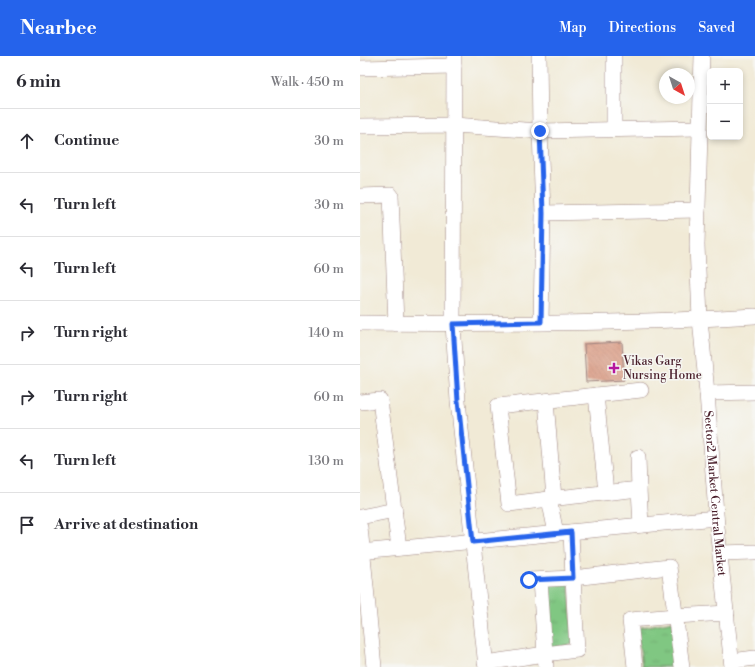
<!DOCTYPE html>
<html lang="en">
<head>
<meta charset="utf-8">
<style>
  :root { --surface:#fff; --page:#f7f7f7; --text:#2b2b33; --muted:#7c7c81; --line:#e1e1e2; --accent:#2563eb }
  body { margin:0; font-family:"Libre Bodoni",serif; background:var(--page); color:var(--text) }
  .controls { position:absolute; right:12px; top:12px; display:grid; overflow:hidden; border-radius:6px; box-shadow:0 2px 6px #0003 }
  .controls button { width:36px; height:36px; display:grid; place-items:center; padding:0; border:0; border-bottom:1px solid var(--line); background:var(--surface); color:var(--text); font:20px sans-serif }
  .compass { position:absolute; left:299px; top:12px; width:36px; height:36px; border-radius:50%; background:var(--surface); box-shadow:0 2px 6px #0003; rotate:141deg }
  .stop { position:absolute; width:12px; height:12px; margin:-9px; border:3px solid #2563eb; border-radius:50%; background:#fff }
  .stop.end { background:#2563eb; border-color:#fff; box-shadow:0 1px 4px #0008 }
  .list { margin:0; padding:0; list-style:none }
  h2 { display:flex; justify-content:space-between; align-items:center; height:52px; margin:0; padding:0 16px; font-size:17px }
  h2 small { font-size:13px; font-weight:400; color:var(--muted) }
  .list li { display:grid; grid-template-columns:26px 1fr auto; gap:12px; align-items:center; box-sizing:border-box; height:64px; padding:0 16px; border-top:1px solid var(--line) }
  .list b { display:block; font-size:15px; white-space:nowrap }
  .list em { font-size:13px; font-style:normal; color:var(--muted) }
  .icon { flex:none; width:22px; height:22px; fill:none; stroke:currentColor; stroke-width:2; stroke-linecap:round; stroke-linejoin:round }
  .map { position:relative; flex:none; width:395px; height:611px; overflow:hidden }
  header { display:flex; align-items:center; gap:24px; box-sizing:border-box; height:56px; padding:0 20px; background:var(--accent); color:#fff }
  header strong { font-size:19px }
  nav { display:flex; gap:22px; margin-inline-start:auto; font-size:14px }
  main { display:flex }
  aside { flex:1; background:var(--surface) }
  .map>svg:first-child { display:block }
  .park { fill:url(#park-tufts); stroke:#657356 }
  .building { fill:url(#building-back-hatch) }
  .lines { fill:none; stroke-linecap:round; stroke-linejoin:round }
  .minor-casing { stroke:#9e8480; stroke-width:16 }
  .minor { stroke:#fff; stroke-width:15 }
  .route { stroke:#2563eb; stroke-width:5 }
  .poi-dot { fill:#b5179e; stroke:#f6f6f2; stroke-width:1.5 }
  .labels { text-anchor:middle; stroke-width:3; stroke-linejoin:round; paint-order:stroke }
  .poi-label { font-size:12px; fill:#4a1f2b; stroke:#f6f6f2; text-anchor:start }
  .street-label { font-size:12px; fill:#4a1f2b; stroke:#f6f6f2 }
</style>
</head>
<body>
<header>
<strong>Nearbee</strong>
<nav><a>Map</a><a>Directions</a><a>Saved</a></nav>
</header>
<main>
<aside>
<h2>6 min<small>Walk · 450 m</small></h2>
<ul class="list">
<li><svg class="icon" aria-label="ahead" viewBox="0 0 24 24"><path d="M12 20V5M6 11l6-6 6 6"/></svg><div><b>Continue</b></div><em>30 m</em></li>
<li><svg class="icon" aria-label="left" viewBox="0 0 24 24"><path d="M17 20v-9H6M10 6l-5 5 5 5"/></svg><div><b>Turn left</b></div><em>30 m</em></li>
<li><svg class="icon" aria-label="left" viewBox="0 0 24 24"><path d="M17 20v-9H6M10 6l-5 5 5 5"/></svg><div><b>Turn left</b></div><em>60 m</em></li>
<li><svg class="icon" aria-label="right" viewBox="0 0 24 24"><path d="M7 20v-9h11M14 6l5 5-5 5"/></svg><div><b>Turn right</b></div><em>140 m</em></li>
<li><svg class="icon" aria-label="right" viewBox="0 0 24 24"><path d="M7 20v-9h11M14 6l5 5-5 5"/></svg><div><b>Turn right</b></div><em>60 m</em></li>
<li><svg class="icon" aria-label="left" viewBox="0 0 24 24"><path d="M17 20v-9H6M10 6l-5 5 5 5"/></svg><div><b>Turn left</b></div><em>130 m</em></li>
<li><svg class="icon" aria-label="arrive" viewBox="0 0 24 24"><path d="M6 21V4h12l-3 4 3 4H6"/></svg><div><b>Arrive at destination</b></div></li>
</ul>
</aside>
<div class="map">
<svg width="395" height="611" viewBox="0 0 395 611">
  <defs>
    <pattern id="park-tufts" width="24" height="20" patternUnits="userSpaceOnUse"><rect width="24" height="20" fill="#80c782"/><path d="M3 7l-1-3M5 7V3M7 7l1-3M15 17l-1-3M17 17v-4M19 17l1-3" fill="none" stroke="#70aa70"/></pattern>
    <pattern id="building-back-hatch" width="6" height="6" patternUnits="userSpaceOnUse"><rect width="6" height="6" fill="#d8947c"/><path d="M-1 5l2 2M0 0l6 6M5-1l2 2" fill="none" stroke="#b17866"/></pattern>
  </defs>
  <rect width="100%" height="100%" fill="#f6f6f2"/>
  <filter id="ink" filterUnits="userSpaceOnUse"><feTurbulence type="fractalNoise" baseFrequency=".025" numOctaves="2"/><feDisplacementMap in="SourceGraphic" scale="8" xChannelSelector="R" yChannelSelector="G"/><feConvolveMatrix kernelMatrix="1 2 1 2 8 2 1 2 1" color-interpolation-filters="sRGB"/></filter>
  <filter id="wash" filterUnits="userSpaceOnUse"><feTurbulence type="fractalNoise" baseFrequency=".012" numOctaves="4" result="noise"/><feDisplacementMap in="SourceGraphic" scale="16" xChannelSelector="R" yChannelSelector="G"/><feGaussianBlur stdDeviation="0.9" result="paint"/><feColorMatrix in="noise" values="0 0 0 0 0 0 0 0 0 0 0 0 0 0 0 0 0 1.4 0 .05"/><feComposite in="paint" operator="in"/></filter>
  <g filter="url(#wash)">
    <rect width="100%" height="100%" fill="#f1ead6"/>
    <!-- park -->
    <g class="park">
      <polygon points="209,526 213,588 189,593 185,527"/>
      <polygon points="313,565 316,611 282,611 277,572"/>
    </g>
    <g id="blocks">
      <!-- building -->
      <polygon class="building" points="262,286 264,324 226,326 224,288"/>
    </g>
  </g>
  <g filter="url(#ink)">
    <use href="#blocks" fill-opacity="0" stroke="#9e8480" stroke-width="1"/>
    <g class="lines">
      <!-- minor casing -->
      <g class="minor-casing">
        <g id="minor">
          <polyline points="94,0 93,268 98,345 126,611"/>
          <polyline points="179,0 180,75 339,72"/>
          <polyline points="254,0 254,73"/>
          <path id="s1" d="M342,0L337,189L340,263L347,337L357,471L372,611"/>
          <polyline points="0,12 94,10"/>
          <polyline points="0,70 94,69 180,75 183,157"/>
          <polyline points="0,140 31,139 36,268"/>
          <polyline points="181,266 183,157 338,154"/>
          <path d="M0,267C132,268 264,268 395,260"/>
          <polyline points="347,337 395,336"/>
          <polyline points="236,339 246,436"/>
          <polyline points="186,345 194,442"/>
          <polyline points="0,346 20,344 39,492"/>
          <polyline points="278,401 279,433"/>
          <polyline points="189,443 279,433 281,469"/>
          <polyline points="0,461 35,454"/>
          <polyline points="0,471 14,611"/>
          <polyline points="196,477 189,443 149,448 138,350 281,334"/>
          <polyline points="0,496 356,462"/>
          <polyline points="360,497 395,496"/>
          <polyline points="169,524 213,522 211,476"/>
          <polyline points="180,524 185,598 217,594 213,522 309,511 322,611"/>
          <polyline points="372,605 395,602"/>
          <polyline points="125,607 185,598 186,611"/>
          <polyline points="275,611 270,564 315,560 367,557"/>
        </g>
      </g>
      <!-- minor -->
      <use href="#minor" class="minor"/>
    </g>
  </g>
  <g class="lines" filter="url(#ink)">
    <!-- route -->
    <polyline class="route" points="169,524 213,522 211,476 113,486 98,345 93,268 181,266 183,157 180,75"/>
  </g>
  <!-- markers -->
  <path class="poi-dot" d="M252 306h4v4h4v4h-4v4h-4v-4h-4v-4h4z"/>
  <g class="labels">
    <!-- poi labels -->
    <g class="poi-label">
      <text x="263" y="309">Vikas Garg<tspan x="263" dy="14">Nursing Home</tspan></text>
    </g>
    <!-- street labels -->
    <g class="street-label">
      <text dy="4" stroke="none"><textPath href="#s1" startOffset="438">Sector2 Market Central Market</textPath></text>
    </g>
  </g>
</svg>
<div class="controls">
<button>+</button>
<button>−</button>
</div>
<svg class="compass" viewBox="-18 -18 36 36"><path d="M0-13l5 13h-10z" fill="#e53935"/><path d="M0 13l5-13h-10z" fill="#7c7c81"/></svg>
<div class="stop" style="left:169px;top:524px"></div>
<div class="stop end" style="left:180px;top:75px"></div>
</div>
</main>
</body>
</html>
